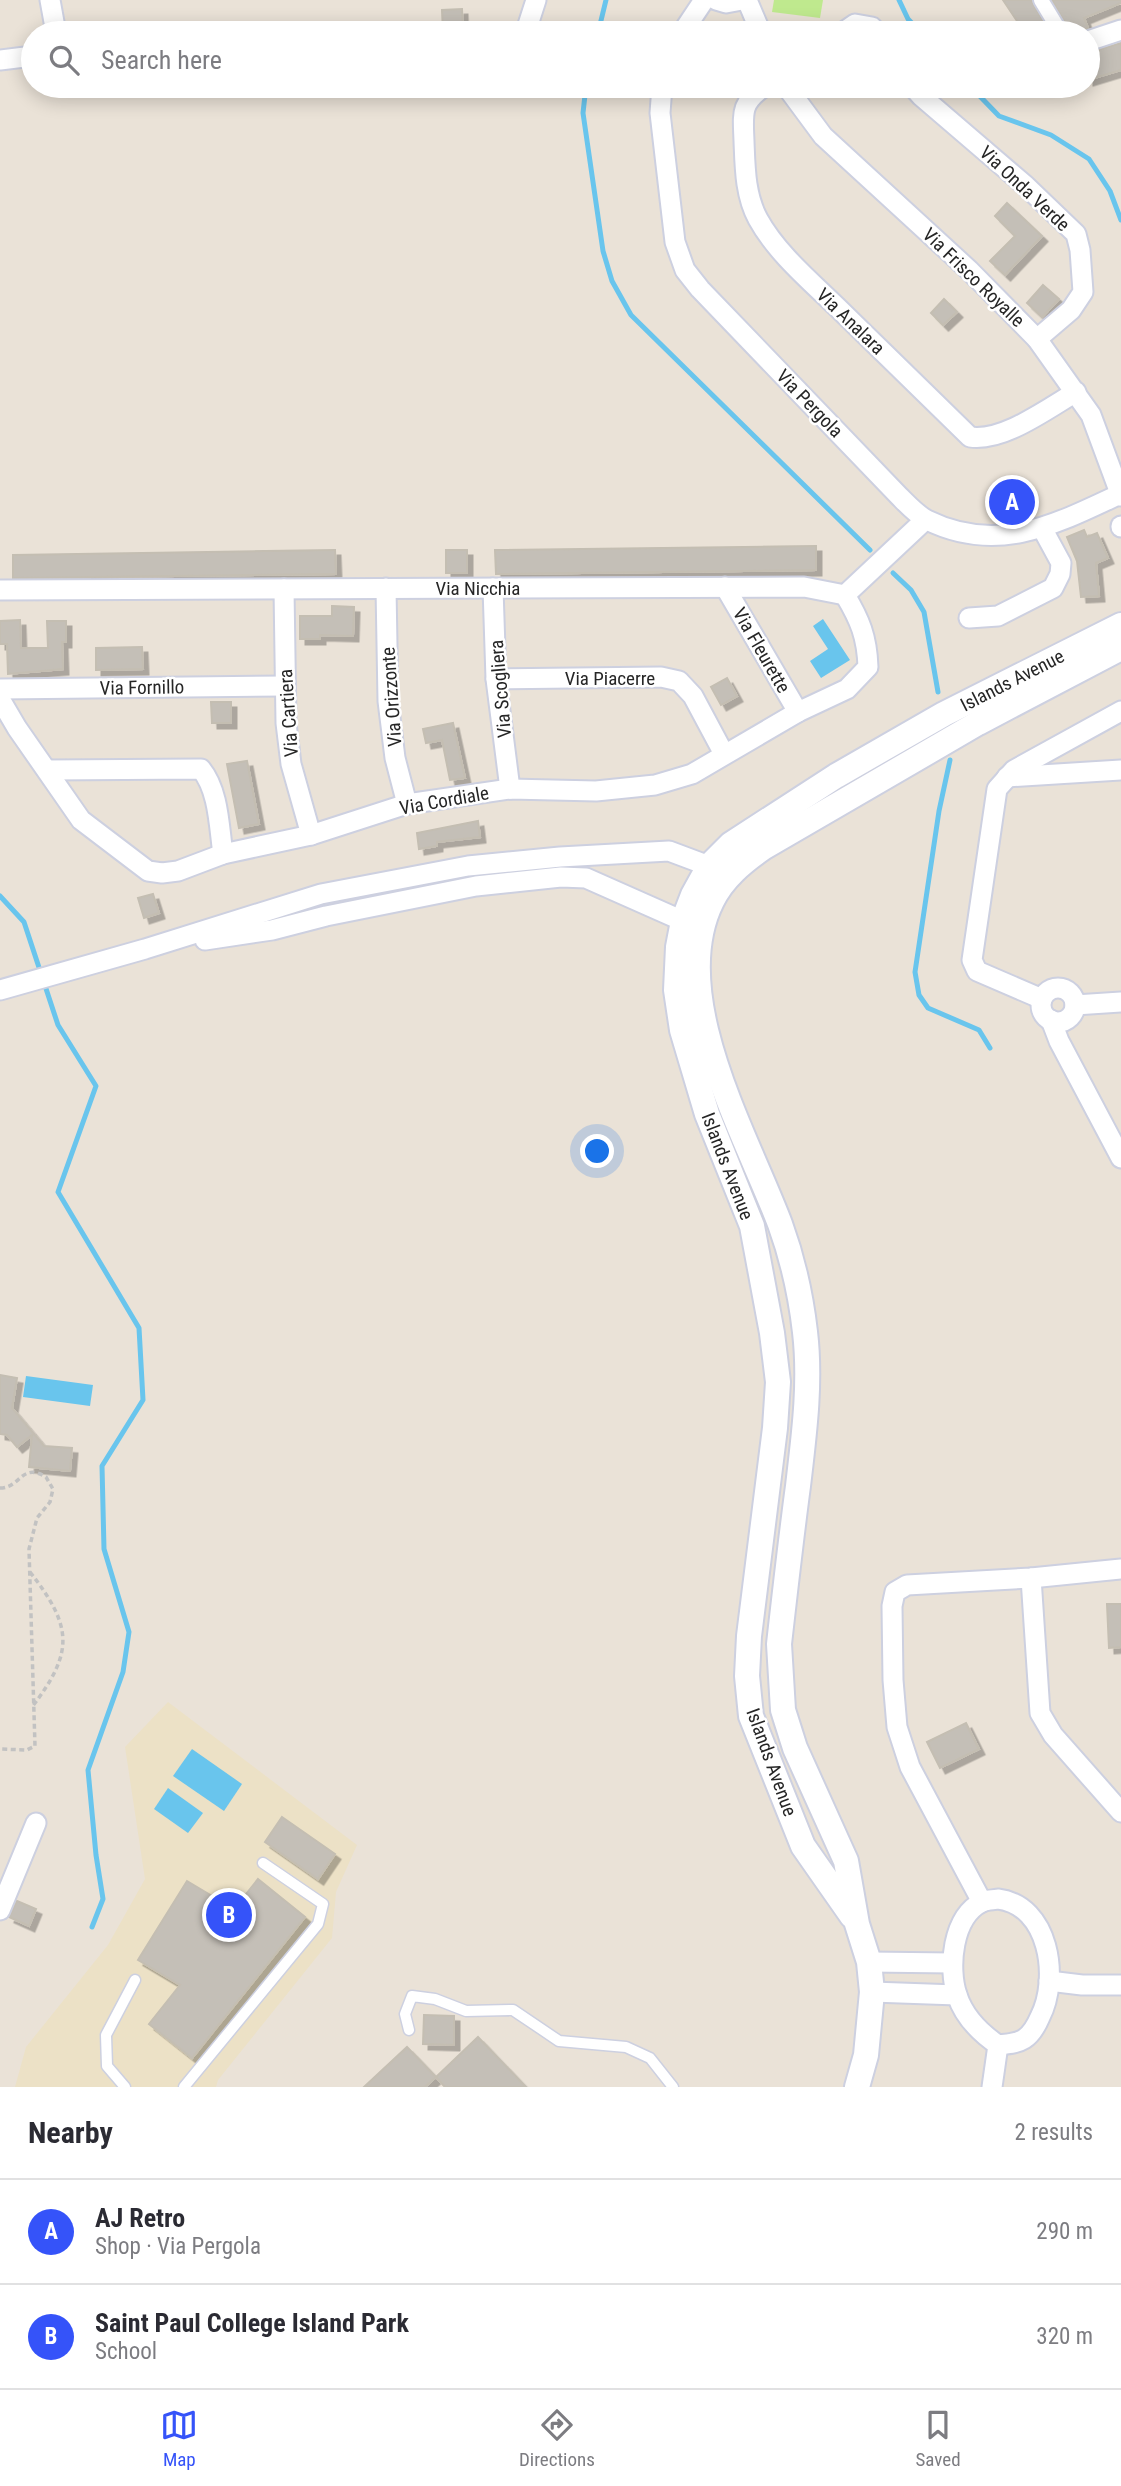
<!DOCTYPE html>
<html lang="en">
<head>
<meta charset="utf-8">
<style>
  :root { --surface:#fff; --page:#f2f2f3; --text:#2b2b33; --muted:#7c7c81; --line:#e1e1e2; --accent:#3553f9 }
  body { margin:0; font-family:"Roboto Condensed",sans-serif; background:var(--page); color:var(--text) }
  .you { position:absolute; left:598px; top:1152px; width:24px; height:24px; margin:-18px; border:5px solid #fff; border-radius:50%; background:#1a73e8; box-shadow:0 0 0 10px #1a73e833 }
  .badge { display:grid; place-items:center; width:46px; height:46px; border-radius:50%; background:var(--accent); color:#fff; font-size:23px; font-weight:700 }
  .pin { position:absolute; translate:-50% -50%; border:4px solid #fff; box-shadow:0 2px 7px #0006 }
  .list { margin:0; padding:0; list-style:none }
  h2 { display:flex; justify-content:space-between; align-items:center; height:91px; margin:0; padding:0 28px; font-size:30px }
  h2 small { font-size:23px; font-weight:400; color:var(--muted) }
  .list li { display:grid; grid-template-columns:46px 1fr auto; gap:21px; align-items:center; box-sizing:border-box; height:105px; padding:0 28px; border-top:2px solid var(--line) }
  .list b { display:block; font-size:26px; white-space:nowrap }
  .list p { margin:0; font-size:23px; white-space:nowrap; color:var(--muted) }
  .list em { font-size:23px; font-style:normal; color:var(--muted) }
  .icon { flex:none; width:38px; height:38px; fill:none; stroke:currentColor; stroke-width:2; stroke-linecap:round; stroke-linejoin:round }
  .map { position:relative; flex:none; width:1121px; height:2087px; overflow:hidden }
  .search { position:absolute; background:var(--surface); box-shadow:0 4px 18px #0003; left:21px; right:21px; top:21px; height:77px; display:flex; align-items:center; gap:18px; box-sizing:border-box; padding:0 24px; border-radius:38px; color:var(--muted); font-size:26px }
  .sheet { height:301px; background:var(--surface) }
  nav { display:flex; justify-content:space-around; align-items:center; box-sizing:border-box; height:98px; border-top:2px solid var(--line); background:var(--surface); font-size:19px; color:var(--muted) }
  nav a { display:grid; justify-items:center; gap:4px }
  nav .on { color:var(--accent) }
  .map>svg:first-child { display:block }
  .education { fill:#ece1c6 }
  .pitch { fill:#bfe98e }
  .water { fill:#69c5ed }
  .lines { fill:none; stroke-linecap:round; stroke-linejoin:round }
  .stream { stroke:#69c5ed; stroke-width:5 }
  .building { fill:#c4bfb7; stroke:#c4beb2; stroke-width:2; filter:url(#shadow) }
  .service-casing { stroke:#cdd0e0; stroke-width:13 }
  .pedestrian-casing { stroke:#cdd0e0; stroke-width:18 }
  .minor-casing { stroke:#cdd0e0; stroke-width:23 }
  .tertiary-casing { stroke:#cdd0e0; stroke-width:28 }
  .path { stroke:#c2c2c2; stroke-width:3.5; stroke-dasharray:5 3.5; stroke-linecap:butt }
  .service { stroke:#fff; stroke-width:10 }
  .pedestrian { stroke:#fff; stroke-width:14 }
  .minor { stroke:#fff; stroke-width:19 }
  .tertiary { stroke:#fff; stroke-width:24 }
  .labels { text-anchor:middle; stroke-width:5; stroke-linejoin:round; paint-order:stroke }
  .street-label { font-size:19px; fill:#262626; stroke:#fff }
</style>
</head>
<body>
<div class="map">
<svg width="1121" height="2087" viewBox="0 0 1121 2087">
  <defs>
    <filter id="shadow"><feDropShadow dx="5.5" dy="5.5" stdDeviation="0" flood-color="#0004"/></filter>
  </defs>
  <rect width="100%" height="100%" fill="#eae2d7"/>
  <!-- education -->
  <polygon class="education" points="168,1702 357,1845 336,1892 332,1938 218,2080 216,2087 15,2087 26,2047 108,1945 145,1879 125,1747"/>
  <!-- pitch -->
  <polygon class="pitch" points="774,0 823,0 820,18 772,12"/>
  <!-- water -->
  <g class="water">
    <polygon points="823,619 850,660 821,678 810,661 828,649 813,626"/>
    <polygon points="26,1376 93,1385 90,1406 23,1397"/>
    <polygon points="192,1749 242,1784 224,1811 173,1776"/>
    <polygon points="168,1788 203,1813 188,1833 154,1809"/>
  </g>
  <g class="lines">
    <!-- stream -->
    <g class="stream">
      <polyline points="899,0 908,19 921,33"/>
      <polyline points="598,33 606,0"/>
      <polyline points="586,86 583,113 603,251 612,281 631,315 870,550"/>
      <polyline points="970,86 999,116 1051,135 1089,159 1110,191 1121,220"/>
      <polyline points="893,573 911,590 924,612 938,692"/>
      <polyline points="950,760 939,811 915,972 919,995 928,1008 979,1030 990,1048"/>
      <polyline points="0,896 24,922 58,1025 96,1086 58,1192 139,1328 143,1400 102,1466 104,1549 129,1632 123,1672 88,1770 96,1855 103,1899 92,1927"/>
    </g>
  </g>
  <!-- building -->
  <g class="building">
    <polygon points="1003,0 1031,0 1050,33 1025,33"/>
    <polygon points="1052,0 1121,0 1121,3 1084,18 1088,28 1079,33 1071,33"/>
    <polygon points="462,9 463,32 443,32 442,10"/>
    <polygon points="1121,43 1121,70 1088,80 1088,53"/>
    <polygon points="1007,203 1042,236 1005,275 990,261 1015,236 995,216"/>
    <polygon points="1043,285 1059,299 1042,317 1027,303"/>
    <polygon points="944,299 957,312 943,325 931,313"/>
    <polygon points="1084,530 1087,537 1097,533 1108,558 1096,563 1099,596 1081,597 1077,561 1067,537"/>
    <polygon points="816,546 816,570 496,574 495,550"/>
    <polygon points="335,550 336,574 13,578 13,555"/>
    <rect x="446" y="550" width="21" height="23"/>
    <polygon points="332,606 354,607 353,636 320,635 320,639 300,639 300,616 332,616"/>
    <polygon points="20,620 21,648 48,648 47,621 66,621 66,642 62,642 63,669 8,674 7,644 0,644 0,621"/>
    <polygon points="142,647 143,669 96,670 96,648"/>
    <polygon points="727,678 737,696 721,705 711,687"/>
    <polygon points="211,702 231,702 231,723 212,723"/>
    <polygon points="453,723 465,778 450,780 442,740 426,743 423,729"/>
    <polygon points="247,761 259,824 239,828 227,764"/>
    <polygon points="478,821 480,837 437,842 437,846 419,849 417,833"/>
    <polygon points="153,894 159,913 144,918 138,898"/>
    <polygon points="0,1375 17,1378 12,1408 44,1446 72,1448 70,1471 29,1467 32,1435 17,1447 7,1435 0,1434"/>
    <polygon points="1107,1604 1121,1604 1121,1647 1109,1648"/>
    <polygon points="966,1723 979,1749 940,1768 927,1742"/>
    <polygon points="282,1817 335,1854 318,1879 265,1842"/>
    <polygon points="258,1879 305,1917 192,2058 149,2024 180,1985 138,1960 187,1881 234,1909"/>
    <polygon points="17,1901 36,1909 29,1926 9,1917"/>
    <polygon points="424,2015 454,2016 454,2045 423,2044"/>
    <polygon points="478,2037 526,2087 445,2087 436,2077"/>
    <polygon points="407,2047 436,2077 425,2087 364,2087"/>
  </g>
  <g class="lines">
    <!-- service casing -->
    <g class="service-casing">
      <g id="service">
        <polyline points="409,2030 405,2014 412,1996 435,1999 466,2011 513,2010 559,2041 626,2047 650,2058 673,2087"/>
        <polyline points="125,2087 107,2066 106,2035 135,1980"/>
        <polyline points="184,2087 318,1924 323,1904 263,1863"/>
      </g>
    </g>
    <!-- pedestrian casing -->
    <g class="pedestrian-casing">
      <polyline id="pedestrian" points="1041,0 1061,33"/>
    </g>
    <!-- minor casing -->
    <g class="minor-casing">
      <g id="minor">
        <polyline points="50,0 56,33"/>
        <polyline points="716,0 726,3 742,0"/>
        <polyline points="747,0 761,33"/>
        <polyline points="523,33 527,28 536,0"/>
        <polyline points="682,33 704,0"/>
        <polyline points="842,33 855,24 872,27 877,33"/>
        <polyline points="1088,41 1121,30"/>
        <polyline points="0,60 33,56"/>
        <path d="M662,86L660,113L675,242L685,270L700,289L899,496C907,504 917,515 927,520C998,555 1056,524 1120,494"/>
        <path d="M765,86C740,103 743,113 744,141C745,167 745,195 758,219C776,252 809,280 836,306C881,350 925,393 970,437C1003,442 1047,409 1076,392"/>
        <polyline points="786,86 823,136 969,270 1037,339 1091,415 1121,496"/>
        <polyline points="912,86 921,96 1026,186 1076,234 1080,250 1083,292 1071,310 1037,339"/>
        <polyline points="1121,526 1121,527"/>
        <polyline points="725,587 798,712"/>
        <polyline points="386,588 388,701 395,758 407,804"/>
        <polyline points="493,588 496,679 510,789"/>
        <polyline points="284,589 286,723 291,764 311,835"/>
        <polyline points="0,590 804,587 845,595"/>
        <polyline points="845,595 925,520"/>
        <polyline points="969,618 998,616 1053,588 1060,574 1061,563 1042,528"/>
        <polyline points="496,679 661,677 679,681 693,696 724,754"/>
        <polyline points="0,689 285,686"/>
        <path d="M0,699L17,728L81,820L148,871L162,873L178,871L223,854L311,835L407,804L510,789L596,791L655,785L692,774L798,712L847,689L868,667C867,637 860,620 845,595"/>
        <path d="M47,770L201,769C219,791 219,827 223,854"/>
        <polyline points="1007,777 1121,770"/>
        <polyline points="205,940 272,930 326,916 476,886 561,877 586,878 683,921 695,924"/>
        <circle cx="1058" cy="1005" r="17"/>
        <polyline points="0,990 145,949 321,894 468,866 560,857 669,851 709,866 720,874"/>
        <polyline points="1042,999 977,971 972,960 997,789 1014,770 1121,711"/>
        <polyline points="1075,1005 1121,1002"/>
        <polyline points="1051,1020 1059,1041 1121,1158"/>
        <polyline points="1031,1578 1040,1713 1053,1735 1121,1812"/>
        <path d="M998,1899C1049,1905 1060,1978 1040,2017C1037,2024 1032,2034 1024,2039C1016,2044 1007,2044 998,2045C979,2032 964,2017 957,1995C948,1968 952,1917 982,1902C986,1900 993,1900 998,1899Z"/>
        <polyline points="982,1902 910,1767 897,1727 893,1680 892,1606 895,1592 907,1585 1031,1578 1121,1569"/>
        <polyline points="0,1910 36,1823"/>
        <polyline points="869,1962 952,1963"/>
        <polyline points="1049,1981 1082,1985 1121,1985"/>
        <polyline points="872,1992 957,1995"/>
        <polyline points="992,2087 998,2045"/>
      </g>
    </g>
    <!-- tertiary casing -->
    <g class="tertiary-casing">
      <g id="tertiary">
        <polyline points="852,1916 803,1846 751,1716 747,1676 749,1636 775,1428 778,1382 772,1333 752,1226 707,1114 682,1030 676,990 678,947 683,921 693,895 709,866 731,844 836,776 944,714 1121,625"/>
        <path d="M857,2087L866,2055L872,1992L869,1962L857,1924L846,1861L795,1748L783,1710L779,1644C785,1591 791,1538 798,1486C804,1435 811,1383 805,1332C801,1297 792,1257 780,1224C746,1134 665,995 712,901C723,878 743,862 763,848L978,723L1121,648"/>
      </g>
    </g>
    <!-- path -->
    <g class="path">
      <path d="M0,1488C21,1488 21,1462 46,1477L53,1489L50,1502L37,1518L29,1549L35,1746L27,1750L0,1749"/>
      <path d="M30,1572C73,1627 74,1652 32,1707"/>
    </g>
    <!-- service -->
    <use href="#service" class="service"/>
    <!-- pedestrian -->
    <use href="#pedestrian" class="pedestrian"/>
    <!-- minor -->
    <use href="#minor" class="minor"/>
    <!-- tertiary -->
    <use href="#tertiary" class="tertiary"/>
  </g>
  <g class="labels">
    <!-- street labels -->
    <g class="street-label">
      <text transform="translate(1025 188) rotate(43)" y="7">Via Onda Verde</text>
      <text transform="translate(974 277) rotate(44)" y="7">Via Frisco Royalle</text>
      <text transform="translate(851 321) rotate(44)" y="7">Via Analara</text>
      <text transform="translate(810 403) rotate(46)" y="7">Via Pergola</text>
      <text x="478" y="595">Via Nicchia</text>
      <text transform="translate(762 650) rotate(60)" y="7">Via Fleurette</text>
      <text x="610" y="685">Via Piacerre</text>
      <text transform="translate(1012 680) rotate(-27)" y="7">Islands Avenue</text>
      <text transform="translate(142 687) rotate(-1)" y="7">Via Fornillo</text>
      <text transform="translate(500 689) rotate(-95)" y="7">Via Scogliera</text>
      <text transform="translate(391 697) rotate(-94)" y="7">Via Orizzonte</text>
      <text transform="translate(288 713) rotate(-94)" y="7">Via Cartiera</text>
      <text transform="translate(444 800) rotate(-10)" y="7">Via Cordiale</text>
      <text transform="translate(728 1166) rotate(69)" y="7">Islands Avenue</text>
      <text transform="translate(772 1762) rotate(70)" y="7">Islands Avenue</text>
    </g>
  </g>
</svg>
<div class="you"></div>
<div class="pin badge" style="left:1012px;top:502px">A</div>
<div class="pin badge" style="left:229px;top:1915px">B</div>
<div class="search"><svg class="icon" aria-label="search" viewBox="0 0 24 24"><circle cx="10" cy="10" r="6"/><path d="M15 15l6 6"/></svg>Search here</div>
</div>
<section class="sheet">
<h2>Nearby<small>2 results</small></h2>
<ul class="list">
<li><span class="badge">A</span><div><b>AJ Retro</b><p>Shop · Via Pergola</p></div><em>290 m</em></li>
<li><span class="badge">B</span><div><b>Saint Paul College Island Park</b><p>School</p></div><em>320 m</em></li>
</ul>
</section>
<nav>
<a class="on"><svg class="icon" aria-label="map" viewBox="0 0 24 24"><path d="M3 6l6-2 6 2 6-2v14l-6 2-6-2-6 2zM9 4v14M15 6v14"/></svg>Map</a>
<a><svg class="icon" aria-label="directions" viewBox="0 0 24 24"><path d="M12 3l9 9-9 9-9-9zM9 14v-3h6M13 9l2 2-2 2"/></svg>Directions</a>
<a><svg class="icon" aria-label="saved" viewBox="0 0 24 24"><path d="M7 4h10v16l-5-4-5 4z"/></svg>Saved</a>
</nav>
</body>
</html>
